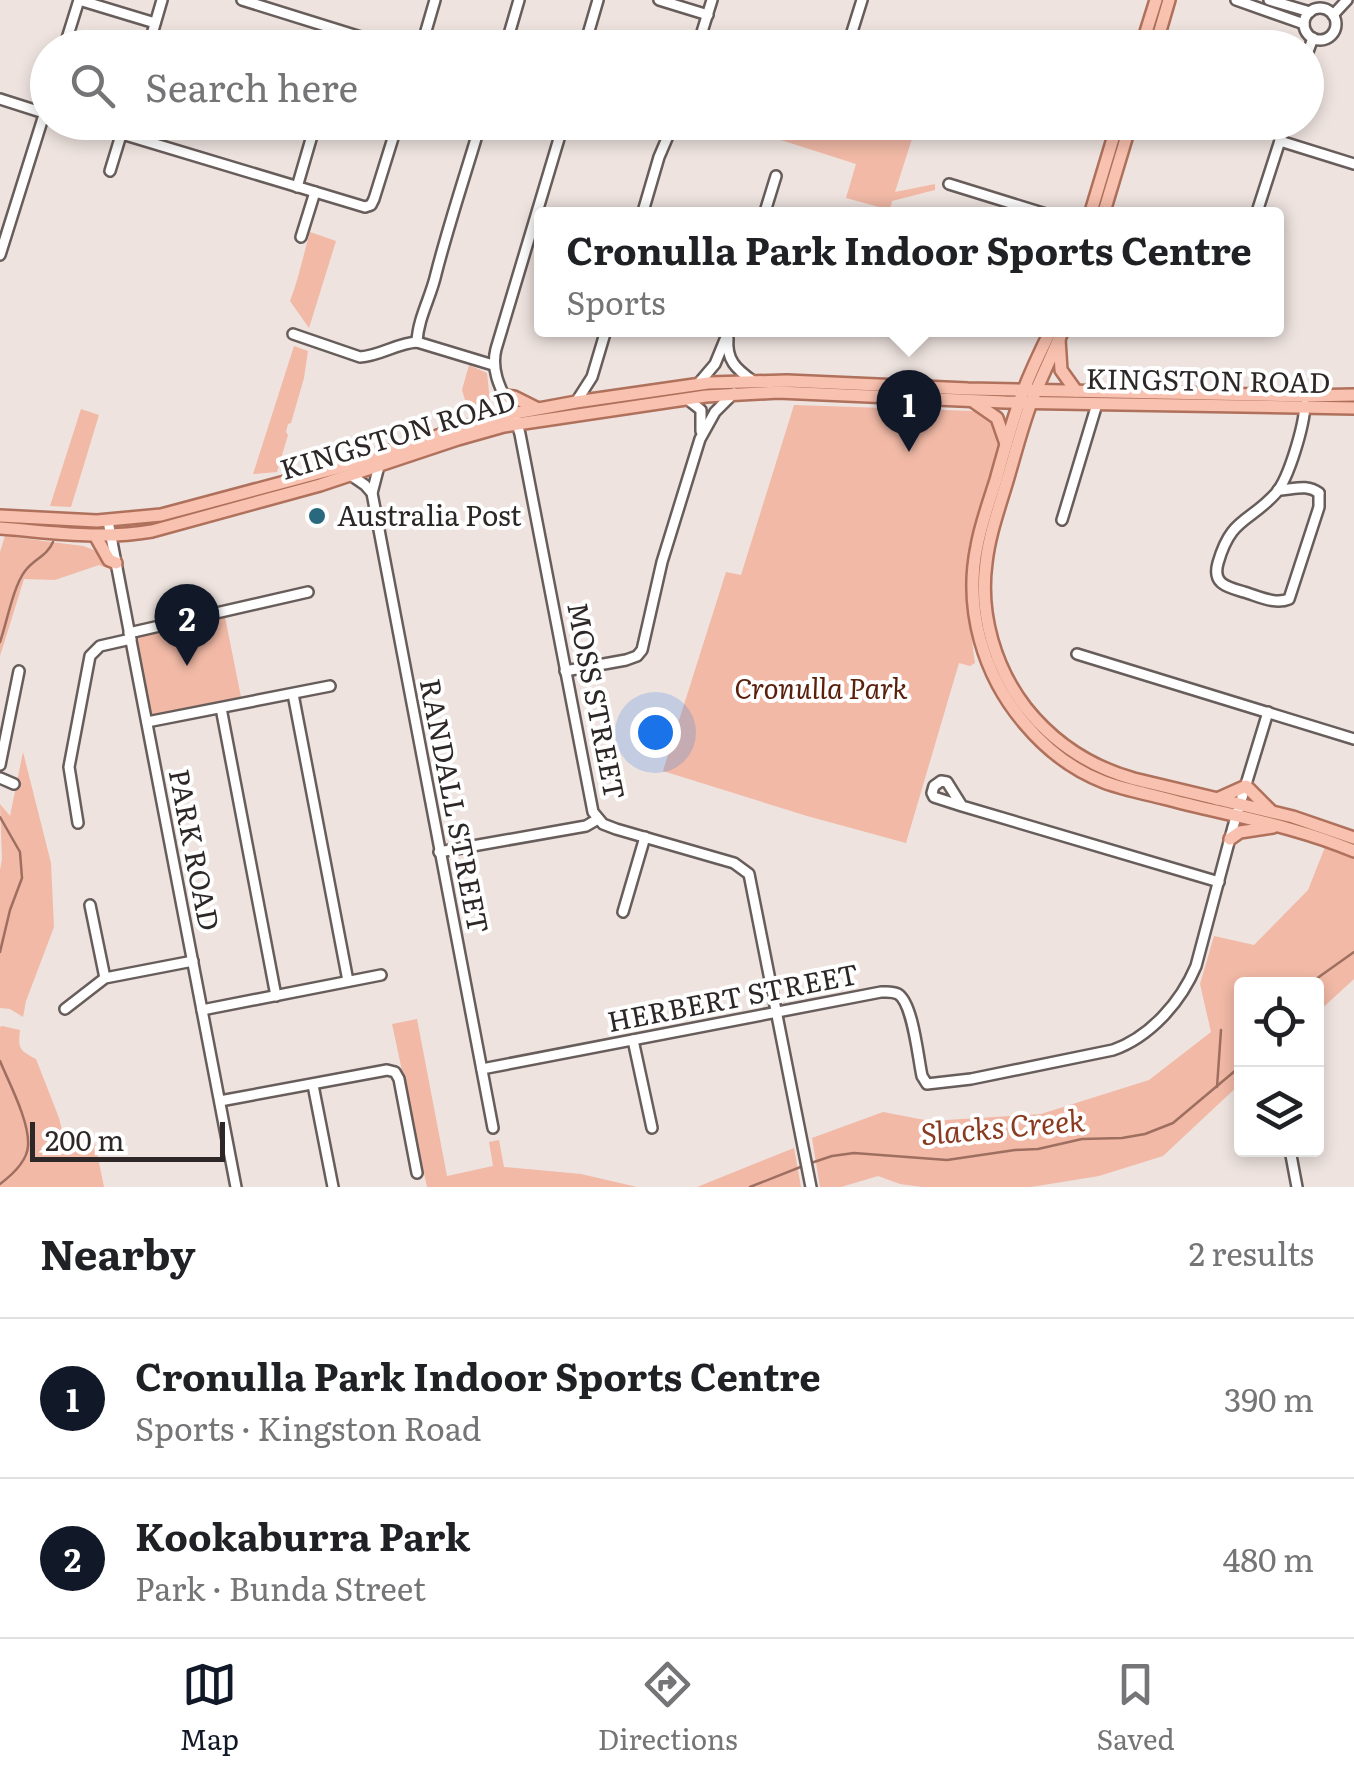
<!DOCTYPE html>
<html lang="en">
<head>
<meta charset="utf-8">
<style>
  :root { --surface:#fff; --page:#f6f6f6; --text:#202124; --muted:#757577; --line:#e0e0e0; --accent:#111827 }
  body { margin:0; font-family:Literata,serif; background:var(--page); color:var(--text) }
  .controls { position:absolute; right:30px; bottom:30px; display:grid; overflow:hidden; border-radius:10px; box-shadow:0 5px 15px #0003 }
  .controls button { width:90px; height:90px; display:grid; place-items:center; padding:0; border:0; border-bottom:2px solid var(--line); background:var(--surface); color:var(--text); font:50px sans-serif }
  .scale { position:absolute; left:30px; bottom:25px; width:195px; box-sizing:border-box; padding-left:10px; border:5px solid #2d2827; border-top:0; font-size:28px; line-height:35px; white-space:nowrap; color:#2d2827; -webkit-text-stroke:8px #fff; paint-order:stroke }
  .you { position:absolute; left:655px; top:732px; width:35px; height:35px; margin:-25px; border:8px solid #fff; border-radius:50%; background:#1a73e8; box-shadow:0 0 0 15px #1a73e833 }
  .badge { display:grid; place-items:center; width:65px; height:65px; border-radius:50%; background:var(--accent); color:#fff; font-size:32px; font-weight:700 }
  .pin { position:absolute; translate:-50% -82px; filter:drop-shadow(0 2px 5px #0008) }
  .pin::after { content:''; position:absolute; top:52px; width:35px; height:30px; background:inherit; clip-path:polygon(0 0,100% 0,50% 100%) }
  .popup { position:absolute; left:534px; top:207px; width:750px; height:130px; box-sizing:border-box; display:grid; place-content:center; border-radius:10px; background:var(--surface); filter:drop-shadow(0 2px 8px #0005); font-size:32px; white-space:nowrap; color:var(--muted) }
  .popup b { font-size:38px; color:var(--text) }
  .popup::after { content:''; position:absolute; left:50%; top:100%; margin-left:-20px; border:20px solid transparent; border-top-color:var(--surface) }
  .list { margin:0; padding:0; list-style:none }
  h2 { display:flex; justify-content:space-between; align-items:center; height:130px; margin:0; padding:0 40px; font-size:42px }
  h2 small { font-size:32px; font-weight:400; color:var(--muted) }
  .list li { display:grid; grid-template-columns:65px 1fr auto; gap:30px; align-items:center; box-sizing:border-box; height:160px; padding:0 40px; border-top:2px solid var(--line) }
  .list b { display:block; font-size:38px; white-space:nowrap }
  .list p { margin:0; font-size:32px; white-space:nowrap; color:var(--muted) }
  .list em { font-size:32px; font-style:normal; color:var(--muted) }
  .icon { flex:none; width:55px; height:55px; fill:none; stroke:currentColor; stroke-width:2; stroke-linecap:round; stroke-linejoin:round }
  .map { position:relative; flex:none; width:1354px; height:1187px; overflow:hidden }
  .search { position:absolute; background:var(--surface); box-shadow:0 5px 15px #0003; left:30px; right:30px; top:30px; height:110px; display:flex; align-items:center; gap:25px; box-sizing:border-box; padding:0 35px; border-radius:55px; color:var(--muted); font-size:38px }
  .sheet { height:450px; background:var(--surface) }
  nav { display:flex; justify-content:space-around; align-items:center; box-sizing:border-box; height:140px; border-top:2px solid var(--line); background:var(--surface); font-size:28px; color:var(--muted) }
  nav a { display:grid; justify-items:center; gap:5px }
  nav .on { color:var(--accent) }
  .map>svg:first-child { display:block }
  .green { fill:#f1b9a6 }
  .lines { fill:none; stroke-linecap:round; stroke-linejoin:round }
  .stream { stroke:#9e6f60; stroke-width:2.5 }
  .minor-casing { stroke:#675d5a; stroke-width:14 }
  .major-casing { stroke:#af715c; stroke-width:16 }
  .minor { stroke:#fff; stroke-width:9 }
  .major { stroke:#f9c1af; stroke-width:11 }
  .poi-dot { fill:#29697d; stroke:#fff; stroke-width:4 }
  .labels { text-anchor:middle; stroke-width:8; stroke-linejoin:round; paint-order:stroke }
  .street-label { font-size:28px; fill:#2d2827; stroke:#fff }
  .poi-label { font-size:28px; fill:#2d2827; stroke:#fff; text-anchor:start }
  .park-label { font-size:28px; font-style:italic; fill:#5b200b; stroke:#fff }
  .water-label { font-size:30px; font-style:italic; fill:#8a3b20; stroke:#fff }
</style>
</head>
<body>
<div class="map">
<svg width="1354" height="1187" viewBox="0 0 1354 1187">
  <rect width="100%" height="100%" fill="#eee3df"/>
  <!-- green -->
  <g class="green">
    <polygon points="728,123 917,123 895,192 935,184 935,190 892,201 890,210 846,198 856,164"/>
    <path d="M310,232L336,241L309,328L290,301C299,278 303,256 310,232Z"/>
    <polygon points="294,346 308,351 304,378 291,423 288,424 286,432 288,435 277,472 253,474"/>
    <polygon points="469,365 487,373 490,401 483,409 469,413 462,390"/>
    <path d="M794,405L974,411C986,417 998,425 999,439C1000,470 980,500 974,530C964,575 969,618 975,663L970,666L959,663L906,843L807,816L663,771L726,572L741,575Z"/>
    <polygon points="81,409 99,415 71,507 50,506"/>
    <polygon points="5,536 83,546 94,550 109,564 107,568 99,565 55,580 24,579 0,656 0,552"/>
    <polygon points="225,617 241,697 150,716 133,635"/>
    <polygon points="23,752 51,863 54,927 26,1001 23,1017 10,1009 0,1008 0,870 2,859 0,804 10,816"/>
    <polygon points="1325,847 1354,858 1354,979 1317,1013 1316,984 1242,984 1241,1083 1163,1156 1099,1176 1031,1187 922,1187 900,1184 878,1176 841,1187 820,1187 812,1138 883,1112 930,1121 1041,1114 1149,1080 1211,1032 1200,984 1214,936 1254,945 1308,890"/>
    <polygon points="417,1019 447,1176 493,1166 489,1142 499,1140 504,1167 581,1174 637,1187 427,1187 392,1024"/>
    <path d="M2,1026L20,1030C18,1049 19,1050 36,1059L59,1118L67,1150L93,1133L104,1187H0V1027Z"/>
    <polygon points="794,1148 801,1187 697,1187"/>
  </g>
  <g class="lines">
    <!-- stream -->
    <g class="stream">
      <path d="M0,642C7,622 13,587 25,571C34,559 47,556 53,542"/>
      <polyline points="0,817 20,852 22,878 10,910 0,952"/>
      <polyline points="1309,984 1354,952"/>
      <path d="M0,1061C9,1083 30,1122 28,1146C27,1162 12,1175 0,1184"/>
      <polyline points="1217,1087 1221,1030"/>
      <polyline points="811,1163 832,1156 854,1153 947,1160 1015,1150 1038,1149 1082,1139 1122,1138 1145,1134 1173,1123 1242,1065"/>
      <polyline points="750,1187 803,1166"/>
    </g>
    <!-- minor casing -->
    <g class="minor-casing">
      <g id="minor">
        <polyline points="79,0 155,23"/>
        <polyline points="242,0 396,48"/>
        <polyline points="659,0 708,15"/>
        <polyline points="1236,0 1304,24"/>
        <polyline points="1269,0 1310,12"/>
        <circle cx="1320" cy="24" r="16"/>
        <polyline points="1333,15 1347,0"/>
        <polyline points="64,48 79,0"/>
        <polyline points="148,48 162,0"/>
        <polyline points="421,48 435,0"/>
        <polyline points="505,48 519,0"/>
        <polyline points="584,48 598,0"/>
        <polyline points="697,48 712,0"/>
        <polyline points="847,48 862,0"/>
        <polyline points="1306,57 1313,38"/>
        <polyline points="0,99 44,113"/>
        <path d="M564,122L496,349C488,380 513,405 520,434L593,812L603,824L616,829L734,863L749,874L811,1187"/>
        <polyline points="122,134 365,207 371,205 374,199 398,122"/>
        <polyline points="1280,141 1354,164"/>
        <polyline points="110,171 125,122"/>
        <polyline points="949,184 1049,215"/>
        <polyline points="297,187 316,122"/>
        <polyline points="642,215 659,157 674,122"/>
        <polyline points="764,215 776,176"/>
        <polyline points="1256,215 1286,122"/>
        <polyline points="301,237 315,192"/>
        <polyline points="0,255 48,102"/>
        <path d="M293,334L360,357C380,356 397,343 417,342L493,365"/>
        <path d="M728,338C726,360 736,369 753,381"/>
        <path d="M417,342C418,318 431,297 436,274C449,223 466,173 481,122"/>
        <polyline points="698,384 715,364 729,330"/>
        <polyline points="687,399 701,410 701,431"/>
        <polyline points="576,402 592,377 606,330"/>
        <path d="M1305,405C1304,426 1289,478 1276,493C1249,523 1231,517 1218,563C1212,584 1227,587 1244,592C1258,596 1275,605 1289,599L1319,507V493"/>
        <polyline points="379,466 372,493 493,1128"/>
        <polyline points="352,476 365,485 372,493"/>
        <path d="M1278,490C1293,490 1306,483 1319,493"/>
        <polyline points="1062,520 1097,404"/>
        <polyline points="108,521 236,1187"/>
        <polyline points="129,633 308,592"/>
        <polyline points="1077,654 1354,739"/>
        <polyline points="565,671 626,660 637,656 642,650 662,562 700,439 715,412 734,393"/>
        <polyline points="293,694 348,981"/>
        <polyline points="221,708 276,996"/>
        <polyline points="147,722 330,686"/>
        <polyline points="0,765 19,671"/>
        <polyline points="0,778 14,784"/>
        <polyline points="962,806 934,797 932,793 934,786 941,781 947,782 962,806 1219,882"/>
        <polyline points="78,823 69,767 90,656 100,646 131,639"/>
        <polyline points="439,852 586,826 598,819"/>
        <polyline points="90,905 105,978"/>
        <polyline points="623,912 645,837"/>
        <polyline points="65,1009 105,978 193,961"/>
        <polyline points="202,1010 381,975"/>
        <polyline points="633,1040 652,1128"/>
        <path d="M482,1069L881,992C887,992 892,991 898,994C913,1003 918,1058 922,1076L927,1084L971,1079L1113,1050C1150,1037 1181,1002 1196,966L1233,827L1268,712"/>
        <polyline points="313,1085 333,1187"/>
        <polyline points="220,1101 387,1070 395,1072 399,1079 417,1173"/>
        <polyline points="1290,1150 1297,1187"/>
      </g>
    </g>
    <!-- major casing -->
    <g class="major-casing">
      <g id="major">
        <polyline points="1141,48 1156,0"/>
        <polyline points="1155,48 1169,0"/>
        <polyline points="1090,215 1118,122"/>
        <polyline points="1103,215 1131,122"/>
        <path d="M1051,330C1041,350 1031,371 1023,392C1012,421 1004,451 996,480C989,502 981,524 977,546C964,609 983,675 1025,724C1046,749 1073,770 1104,782C1123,789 1143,793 1163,798C1227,815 1293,825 1354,851"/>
        <path d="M1063,330C1053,353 1042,376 1032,400C1022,426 1015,454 1007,481C999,508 989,535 986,563C979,614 995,668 1026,708C1054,743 1091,767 1134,779L1293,817L1354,838"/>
        <polyline points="1059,339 1061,370 1076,391"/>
        <polyline points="504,396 514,397 536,408"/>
        <polyline points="974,402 997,418 1006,444"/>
        <polyline points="0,516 97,521 161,515 337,468 500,416 576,402 708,383 787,381 968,389 1305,396 1354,395"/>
        <path d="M0,528C52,532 100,540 152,531L320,485L458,439L504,426L706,396L778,392L1005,402L1354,408"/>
        <polyline points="96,537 109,560 116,563"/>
        <polyline points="1217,799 1246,786 1270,810"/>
        <polyline points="1230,839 1240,832 1273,827"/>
      </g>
    </g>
    <!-- minor -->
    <use href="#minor" class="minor"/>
    <!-- major -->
    <use href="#major" class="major"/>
  </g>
  <!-- markers -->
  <circle class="poi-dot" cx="317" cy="516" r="10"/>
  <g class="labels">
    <!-- street labels -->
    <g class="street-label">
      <text transform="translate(1208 381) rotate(1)" y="10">KINGSTON ROAD</text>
      <text transform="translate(398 435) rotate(-17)" y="10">KINGSTON ROAD</text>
      <text transform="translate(596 701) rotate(79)" y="10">MOSS STREET</text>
      <text transform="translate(454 806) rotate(79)" y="10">RANDALL STREET</text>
      <text transform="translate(194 850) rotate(79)" y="10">PARK ROAD</text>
      <text transform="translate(733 998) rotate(-11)" y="10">HERBERT STREET</text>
    </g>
    <!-- poi labels -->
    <g class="poi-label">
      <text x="337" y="526">Australia Post</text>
    </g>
    <!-- park labels -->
    <g class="park-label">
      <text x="821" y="699">Cronulla Park</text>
    </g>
    <!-- water labels -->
    <g class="water-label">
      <text transform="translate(1003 1128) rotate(-5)" y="10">Slacks Creek</text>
    </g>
  </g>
</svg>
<div class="controls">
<button><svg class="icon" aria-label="locate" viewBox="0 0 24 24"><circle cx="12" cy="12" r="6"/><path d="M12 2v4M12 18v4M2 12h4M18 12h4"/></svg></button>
<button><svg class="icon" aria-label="layers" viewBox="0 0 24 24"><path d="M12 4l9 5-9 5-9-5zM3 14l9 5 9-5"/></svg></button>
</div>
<div class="scale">200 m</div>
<div class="you"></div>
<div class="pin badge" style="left:909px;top:452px">1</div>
<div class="popup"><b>Cronulla Park Indoor Sports Centre</b>Sports</div>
<div class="pin badge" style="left:187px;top:666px">2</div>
<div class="search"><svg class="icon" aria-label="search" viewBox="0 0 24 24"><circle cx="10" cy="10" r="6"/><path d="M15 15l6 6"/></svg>Search here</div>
</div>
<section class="sheet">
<h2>Nearby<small>2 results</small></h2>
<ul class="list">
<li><span class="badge">1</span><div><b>Cronulla Park Indoor Sports Centre</b><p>Sports · Kingston Road</p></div><em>390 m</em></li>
<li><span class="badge">2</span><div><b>Kookaburra Park</b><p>Park · Bunda Street</p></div><em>480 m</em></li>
</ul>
</section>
<nav>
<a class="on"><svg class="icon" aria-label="map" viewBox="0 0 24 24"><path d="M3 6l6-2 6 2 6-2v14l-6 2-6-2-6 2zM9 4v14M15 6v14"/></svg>Map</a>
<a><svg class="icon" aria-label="directions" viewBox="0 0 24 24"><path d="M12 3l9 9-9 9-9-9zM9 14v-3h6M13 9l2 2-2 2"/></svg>Directions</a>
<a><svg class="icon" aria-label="saved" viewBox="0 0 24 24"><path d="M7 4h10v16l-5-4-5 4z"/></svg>Saved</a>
</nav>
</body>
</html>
